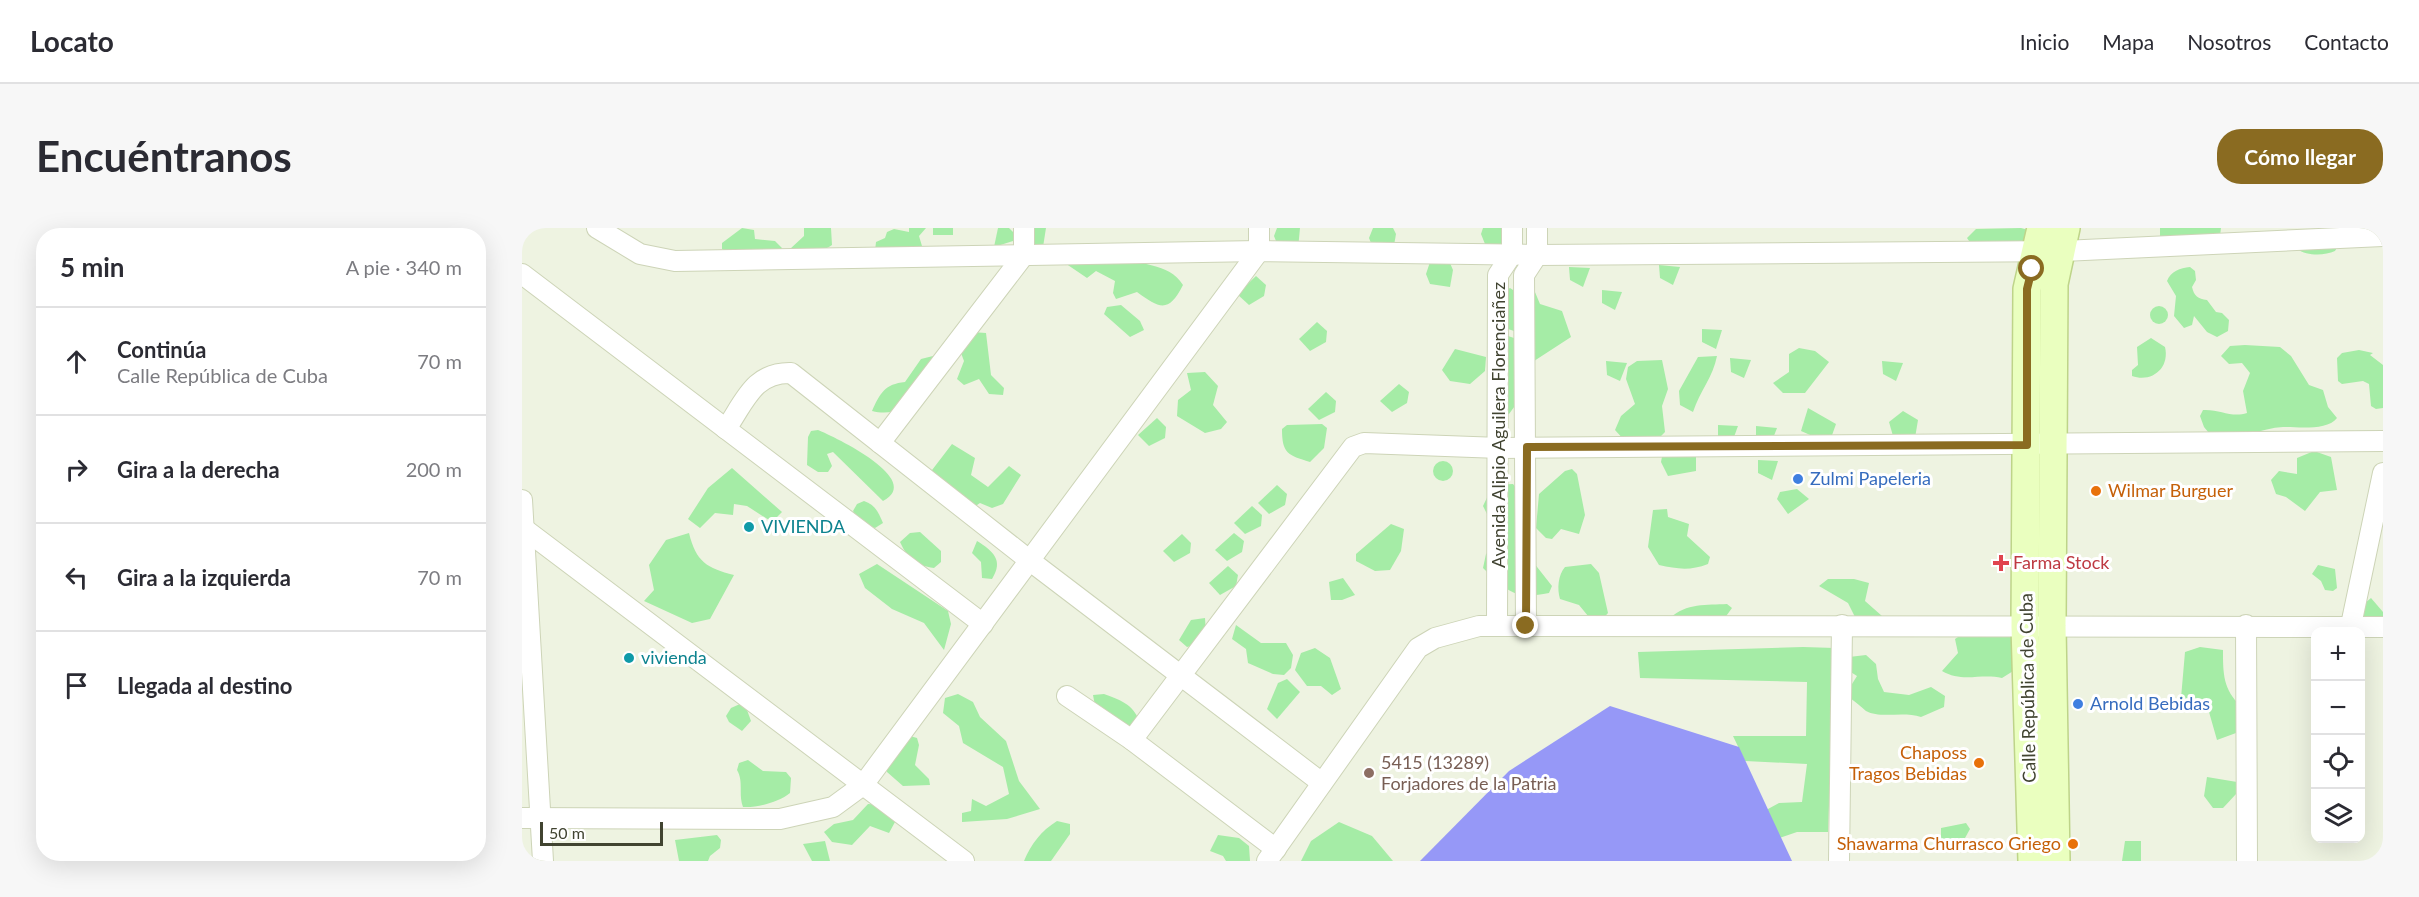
<!DOCTYPE html>
<html lang="es">
<head>
<meta charset="utf-8">
<style>
  :root { --surface:#fff; --page:#f7f7f7; --text:#2b2b33; --muted:#7c7c81; --line:#e1e1e2; --accent:#8a6b21 }
  body { margin:0; font-family:Lato,sans-serif; background:var(--page); color:var(--text) }
  .controls { position:absolute; right:18px; bottom:18px; display:grid; overflow:hidden; border-radius:12px; box-shadow:0 6px 24px #0002 }
  .controls button { width:54px; height:54px; display:grid; place-items:center; padding:0; border:0; border-bottom:2px solid var(--line); background:var(--surface); color:var(--text); font:30px sans-serif }
  .scale { position:absolute; left:18px; bottom:15px; width:123px; box-sizing:border-box; padding-left:6px; border:3px solid #414431; border-top:0; font-size:16px; line-height:21px; white-space:nowrap; color:#414431; -webkit-text-stroke:4px #fff; paint-order:stroke }
  .stop { position:absolute; width:18px; height:18px; margin:-14px; border:4px solid #8a6b21; border-radius:50%; background:#fff }
  .stop.end { background:#8a6b21; border-color:#fff; box-shadow:0 2px 6px #0008 }
  .list { margin:0; padding:0; list-style:none }
  h2 { display:flex; justify-content:space-between; align-items:center; height:78px; margin:0; padding:0 24px; font-size:26px }
  h2 small { font-size:20px; font-weight:400; color:var(--muted) }
  .list li { display:grid; grid-template-columns:39px 1fr auto; gap:18px; align-items:center; box-sizing:border-box; height:108px; padding:0 24px; border-top:2px solid var(--line) }
  .list b { display:block; font-size:22px; white-space:nowrap }
  .list p { margin:0; font-size:20px; white-space:nowrap; color:var(--muted) }
  .list em { font-size:20px; font-style:normal; color:var(--muted) }
  .icon { flex:none; width:33px; height:33px; fill:none; stroke:currentColor; stroke-width:2; stroke-linecap:round; stroke-linejoin:round }
  .map { position:relative; flex:none; width:1861px; height:633px; overflow:hidden; border-radius:24px }
  header { display:flex; align-items:center; gap:36px; box-sizing:border-box; height:84px; padding:0 30px; background:var(--surface); border-bottom:2px solid var(--line) }
  header strong { font-size:28px }
  nav { display:flex; gap:33px; margin-inline-start:auto; font-size:21px }
  .intro { display:flex; align-items:center; justify-content:space-between; box-sizing:border-box; height:144px; padding:0 36px }
  h1 { margin:0; font-size:42px }
  .button { padding:15px 27px; border-radius:24px; background:var(--accent); color:#fff; font-size:21px; font-weight:700 }
  main { display:flex; gap:36px; padding:0 36px }
  aside { flex:1; background:var(--surface); border-radius:24px; box-shadow:0 6px 24px #0002 }
  .map>svg:first-child { display:block }
  .green { fill:#a5eca6 }
  .water { fill:#9698f7 }
  .lines { fill:none; stroke-linecap:round; stroke-linejoin:round }
  .minor-casing { stroke:#cdd4b7; stroke-width:22 }
  .secondary-casing { stroke:#bed489; stroke-width:30 }
  .minor { stroke:#fff; stroke-width:20 }
  .secondary { stroke:#eaffbf; stroke-width:27 }
  .route { stroke:#8a6b21; stroke-width:8 }
  .shop-dot { fill:#3f7fe0; stroke:#fff; stroke-width:2 }
  .food-dot { fill:#e8710a; stroke:#fff; stroke-width:2 }
  .culture-dot { fill:#0f9aa8; stroke:#fff; stroke-width:2 }
  .health-dot { fill:#e0444e; stroke:#fff; stroke-width:2 }
  .education-dot { fill:#8d6e63; stroke:#fff; stroke-width:2 }
  .labels { text-anchor:middle; stroke-width:6; stroke-linejoin:round; paint-order:stroke }
  .street-label { font-size:18px; fill:#414431; stroke:#fff }
  .shop-label { font-size:18px; fill:#366cbe; stroke:#fff; text-anchor:start }
  .food-label { font-size:18px; fill:#c56008; stroke:#fff; text-anchor:end }
  .culture-label { font-size:18px; fill:#0d838f; stroke:#fff; text-anchor:start }
  .health-label { font-size:18px; fill:#be3a42; stroke:#fff; text-anchor:start }
  .education-label { font-size:18px; fill:#785e54; stroke:#fff; text-anchor:start }
</style>
</head>
<body>
<header>
<strong>Locato</strong>
<nav><a>Inicio</a><a>Mapa</a><a>Nosotros</a><a>Contacto</a></nav>
</header>
<div class="intro"><h1>Encuéntranos</h1><a class="button">Cómo llegar</a></div>
<main>
<aside>
<h2>5 min<small>A pie · 340 m</small></h2>
<ul class="list">
<li><svg class="icon" aria-label="ahead" viewBox="0 0 24 24"><path d="M12 20V5M6 11l6-6 6 6"/></svg><div><b>Continúa</b><p>Calle República de Cuba</p></div><em>70 m</em></li>
<li><svg class="icon" aria-label="right" viewBox="0 0 24 24"><path d="M7 20v-9h11M14 6l5 5-5 5"/></svg><div><b>Gira a la derecha</b></div><em>200 m</em></li>
<li><svg class="icon" aria-label="left" viewBox="0 0 24 24"><path d="M17 20v-9H6M10 6l-5 5 5 5"/></svg><div><b>Gira a la izquierda</b></div><em>70 m</em></li>
<li><svg class="icon" aria-label="arrive" viewBox="0 0 24 24"><path d="M6 21V4h12l-3 4 3 4H6"/></svg><div><b>Llegada al destino</b></div></li>
</ul>
</aside>
<div class="map">
<svg width="1861" height="633" viewBox="0 0 1861 633">
  <rect width="100%" height="100%" fill="#eef3e1"/>
  <!-- green -->
  <g class="green">
    <polygon points="220,0 232,2 233,11 253,13 260,20 254,28 221,31 200,21 200,15"/>
    <path d="M282,0H309L310,17C296,26 283,28 268,21L282,8Z"/>
    <polygon points="387,0 404,0 397,8 400,18 392,29 353,23 354,14 363,10 365,4 372,1 387,4"/>
    <rect x="411" y="0" width="20" height="7"/>
    <polygon points="476,0 487,0 492,5 491,13 472,19"/>
    <polygon points="508,0 524,0 521,19 507,19"/>
    <polygon points="755,0 778,0 776,21 756,18 752,8"/>
    <polygon points="851,0 871,0 874,6 871,23 851,20 847,10"/>
    <polygon points="961,0 985,0 983,19 963,16 959,6"/>
    <polygon points="1499,0 1506,2 1513,13 1456,26 1445,10 1454,1"/>
    <path d="M1638,0H1699L1698,8L1816,18L1813,23C1802,28 1785,28 1775,21L1638,12Z"/>
    <polygon points="924,26 931,42 928,59 908,56 904,46 910,28"/>
    <path d="M592,29C616,37 647,34 661,57C647,85 638,81 615,64L594,71L591,65L593,53L574,43L565,50L537,31Z"/>
    <polygon points="1137,37 1158,39 1151,57 1138,50"/>
    <polygon points="1047,39 1068,40 1061,59 1048,52"/>
    <path d="M1668,39L1673,43L1674,52L1670,59C1672,68 1676,71 1685,72L1694,84L1700,85L1707,92L1706,103L1695,109L1685,104L1672,88L1670,97L1662,100L1652,88L1654,68L1645,53C1649,43 1658,40 1668,39Z"/>
    <polygon points="734,48 744,57 742,68 727,77 715,66"/>
    <polygon points="1010,57 1018,76 1040,83 1049,109 1009,135 1001,106 977,98 976,67 988,60 1002,69"/>
    <polygon points="1080,62 1100,64 1093,82 1080,75"/>
    <polygon points="599,77 618,93 622,102 608,109 582,86 585,79"/>
    <circle cx="1637" cy="87" r="9"/>
    <polygon points="795,94 805,103 804,114 788,123 777,111"/>
    <polygon points="1180,101 1200,102 1194,121 1180,114"/>
    <polygon points="450,104 464,105 469,147 482,160 481,167 467,166 457,151 442,157 435,151 442,133 436,117"/>
    <polygon points="986,108 992,110 997,124 993,140 995,175 987,186 981,183 975,117"/>
    <path d="M1629,110L1643,119C1648,140 1630,155 1610,148V142L1616,137L1615,119Z"/>
    <path d="M1723,117L1758,119L1769,128L1787,157L1801,162L1806,179L1815,190C1805,203 1776,199 1761,199C1740,200 1716,211 1696,216L1682,199L1678,188L1681,182C1698,181 1709,190 1725,185L1721,163L1728,145L1720,135L1707,136L1699,128L1708,118Z"/>
    <polygon points="1277,120 1293,123 1307,134 1283,165 1261,165 1251,155 1267,144 1267,126"/>
    <polygon points="933,121 964,129 963,143 948,156 928,153 920,142"/>
    <polygon points="1837,122 1851,125 1848,127 1861,137 1861,180 1854,181 1849,178 1847,156 1841,153 1820,156 1816,153 1815,130 1820,125"/>
    <path d="M411,128L414,134C397,160 386,192 350,183C358,165 363,156 383,154L399,131Z"/>
    <path d="M1195,128C1191,149 1178,163 1171,184L1158,177L1157,163L1176,129Z"/>
    <polygon points="1208,130 1229,132 1222,150 1209,144"/>
    <polygon points="1140,132 1146,161 1140,178 1143,204 1138,209 1104,214 1093,202 1099,188 1113,176 1104,151 1106,139 1115,133"/>
    <polygon points="1084,133 1105,135 1098,153 1085,147"/>
    <polygon points="1360,133 1381,135 1374,153 1361,146"/>
    <polygon points="683,144 696,158 691,177 705,194 699,201 683,205 655,188 656,172 669,162 665,145"/>
    <polygon points="877,156 887,164 885,175 870,184 858,173"/>
    <polygon points="804,164 814,173 813,184 797,192 786,181"/>
    <polygon points="1286,180 1314,196 1309,210 1302,213 1279,203"/>
    <polygon points="1381,183 1396,192 1393,210 1373,215 1367,194"/>
    <polygon points="635,190 644,199 643,210 627,218 616,207"/>
    <path d="M800,196L805,200L802,220L788,234C766,227 760,226 760,201L765,197Z"/>
    <polygon points="1196,197 1216,198 1209,217 1196,210"/>
    <polygon points="1234,198 1255,200 1248,218 1234,211"/>
    <path d="M296,202C313,209 403,252 361,273L311,224L305,226L310,238L306,244H296L285,237L286,209L289,203Z"/>
    <polygon points="430,216 453,230 449,247 466,259 487,238 499,247 481,276 470,280 458,275 443,285 387,250 396,239 407,246"/>
    <polygon points="1174,219 1174,243 1146,248 1139,234 1141,223"/>
    <polygon points="1792,223 1809,229 1815,262 1798,264 1783,283 1764,269 1754,266 1749,252 1757,243 1775,246 1775,230"/>
    <polygon points="1236,232 1256,233 1250,252 1236,245"/>
    <circle cx="921" cy="243" r="10"/>
    <polygon points="210,240 260,284 250,294 225,278 212,276 211,287 193,285 178,300 166,291 186,260"/>
    <polygon points="1050,241 1055,246 1063,287 1057,306 1039,301 1030,311 1024,310 1014,300 1017,266 1043,243"/>
    <path d="M991,256L1000,267L1008,330L1030,358L1027,365C992,372 985,363 961,340L964,326L979,314L961,278L971,257Z"/>
    <polygon points="755,257 765,266 763,277 747,286 736,275"/>
    <polygon points="1275,261 1287,271 1266,286 1255,271 1258,264"/>
    <path d="M342,273C353,277 356,283 361,295L353,300L338,294L331,283L335,276Z"/>
    <polygon points="730,278 740,287 739,298 723,306 712,295"/>
    <path d="M1145,281L1146,289L1167,296L1165,308L1188,329L1186,336C1168,343 1155,341 1137,337L1126,319L1131,282Z"/>
    <polygon points="869,296 882,301 879,323 868,342 853,343 834,333 834,326"/>
    <path d="M398,304L419,323V334L412,340C393,337 386,331 378,314L388,305Z"/>
    <path d="M167,305C174,334 185,340 212,347L188,391L170,395L122,373L132,362L127,337L144,312Z"/>
    <polygon points="712,305 722,313 720,324 705,333 693,322"/>
    <polygon points="660,306 669,315 668,325 652,334 641,323"/>
    <path d="M455,313C471,323 482,332 470,351L460,350L459,334L450,325Z"/>
    <polygon points="355,336 426,383 429,396 422,422 402,395 370,381 343,360 337,346"/>
    <path d="M1069,336L1077,345L1086,385L1077,395L1071,394L1057,377L1038,371C1035,361 1036,347 1043,339Z"/>
    <polygon points="1796,337 1813,341 1815,360 1811,363 1803,362 1799,353 1790,346"/>
    <polygon points="706,338 716,347 714,358 698,367 687,355"/>
    <polygon points="821,350 833,367 820,372 809,372 807,354"/>
    <polygon points="1306,351 1332,351 1347,355 1343,373 1360,388 1334,391 1326,375 1297,358"/>
    <polygon points="1849,370 1861,384 1861,392 1836,391 1843,375"/>
    <path d="M1205,376L1210,380L1202,391L1148,390C1164,375 1185,377 1205,376Z"/>
    <polygon points="683,390 684,407 676,416 665,419 657,412 669,392"/>
    <polygon points="714,397 739,415 764,415 771,427 769,440 762,447 751,446 726,435 724,421 710,411"/>
    <path d="M1493,400L1496,440L1480,450C1459,445 1440,455 1420,443L1436,425L1433,411L1445,403Z"/>
    <polygon points="1281,419 1313,420 1306,604 1275,604 1246,614 1235,587 1257,575 1280,574 1285,536 1223,533 1211,508 1284,508 1285,454 1118,450 1116,424"/>
    <path d="M1678,419L1701,422C1701,445 1701,462 1719,478L1714,505L1695,512L1687,484H1680L1659,470L1663,424Z"/>
    <polygon points="793,420 808,430 819,461 810,467 799,458 785,458 773,442 779,425"/>
    <path d="M1344,427L1354,436L1356,451L1362,464L1387,467L1409,459L1423,468L1422,479L1399,489C1381,483 1358,491 1344,483C1339,479 1334,474 1328,470L1330,456L1335,448L1324,441L1327,429Z"/>
    <polygon points="765,451 778,464 755,491 745,481 756,455"/>
    <polygon points="436,466 451,474 458,489 484,513 497,553 518,581 485,591 440,594 440,585 449,583 450,571 464,578 487,566 481,539 441,515 437,498 421,485 423,470"/>
    <path d="M582,466C601,473 613,477 619,498L611,503L574,483L571,467Z"/>
    <polygon points="218,476 225,482 229,493 220,503 207,494 204,488 209,480"/>
    <polygon points="388,508 395,510 397,517 393,537 407,551 408,557 381,558 365,544 365,522"/>
    <path d="M226,532L241,543L264,544L269,550L268,565C257,574 235,580 221,579C216,566 222,554 215,542L217,535Z"/>
    <polygon points="1685,549 1715,554 1715,565 1701,580 1691,580 1682,568"/>
    <polygon points="346,576 361,577 373,594 367,605 348,598 330,617 310,614 302,604 312,596 331,592"/>
    <path d="M535,593L548,596V606L529,633H502C509,616 519,603 535,593Z"/>
    <polygon points="817,594 850,608 871,633 779,633 789,613"/>
    <polygon points="1444,595 1448,601 1438,619 1419,618 1419,600"/>
    <polygon points="195,607 199,612 198,620 188,628 186,633 157,633 153,612"/>
    <polygon points="696,607 717,610 727,618 728,633 704,633 701,628 688,623"/>
    <polygon points="303,613 308,633 290,633 281,616"/>
    <polygon points="1603,613 1619,613 1619,633 1600,633"/>
  </g>
  <!-- water -->
  <polygon class="water" points="1088,478 1217,519 1270,633 898,633 987,543"/>
  <g class="lines">
    <!-- minor casing -->
    <g class="minor-casing">
      <g id="minor">
        <polyline points="75,0 118,26 153,33 737,23 1015,27 1541,23 1861,8"/>
        <polyline points="0,46 461,396"/>
        <path d="M204,201C223,173 232,144 269,145L507,332L800,555"/>
        <polyline points="358,215 502,27 502,0"/>
        <polyline points="0,272 21,633"/>
        <polyline points="1,300 442,633"/>
        <polyline points="1724,397 1725,633"/>
        <polyline points="1829,397 1861,245"/>
        <polyline points="975,398 976,47 990,26 990,0"/>
        <polyline points="1004,398 1002,47 1015,27 1015,0"/>
        <polyline points="545,468 610,512 754,621"/>
        <polyline points="610,512 831,219 842,215 978,220 1861,213"/>
        <polyline points="0,590 258,591 311,579 341,557 737,23 737,0"/>
        <polyline points="745,633 896,420 913,410 957,398 1861,399"/>
        <polyline points="1317,633 1320,397"/>
      </g>
    </g>
    <!-- secondary casing -->
    <g class="secondary-casing">
      <g id="secondary">
        <polyline points="1510,633 1503,398 1505,61 1519,0"/>
        <polyline points="1534,633 1530,398 1532,56 1544,0"/>
      </g>
    </g>
    <!-- minor -->
    <use href="#minor" class="minor"/>
    <!-- secondary -->
    <use href="#secondary" class="secondary"/>
  </g>
  <g class="lines">
    <!-- route -->
    <polyline class="route" points="1004,398 1005,219 1505,217 1505,61 1510,41"/>
  </g>
  <!-- markers -->
  <g class="shop-dot">
    <circle cx="1276" cy="251" r="6"/>
    <circle cx="1556" cy="476" r="6"/>
  </g>
  <g class="food-dot">
    <circle cx="1574" cy="263" r="6"/>
    <circle cx="1457" cy="535" r="6"/>
    <circle cx="1551" cy="616" r="6"/>
  </g>
  <g class="culture-dot">
    <circle cx="227" cy="299" r="6"/>
    <circle cx="107" cy="430" r="6"/>
  </g>
  <path class="health-dot" d="M1476 326h6v6h6v6h-6v6h-6v-6h-6v-6h6z"/>
  <circle class="education-dot" cx="847" cy="545" r="6"/>
  <g class="labels">
    <!-- street labels -->
    <g class="street-label">
      <text transform="translate(977 197) rotate(-90)" y="6">Avenida Alipio Aguilera Florenciañez</text>
      <text transform="translate(1506 460) rotate(-91)" y="6">Calle República de Cuba</text>
    </g>
    <!-- shop labels -->
    <g class="shop-label">
      <text x="1288" y="257">Zulmi Papeleria</text>
      <text x="1568" y="482">Arnold Bebidas</text>
    </g>
    <!-- food labels -->
    <g class="food-label">
      <text x="1586" y="269" text-anchor="start">Wilmar Burguer</text>
      <text x="1445" y="531">Chaposs<tspan x="1445" dy="21">Tragos Bebidas</tspan></text>
      <text x="1539" y="622">Shawarma Churrasco Griego</text>
    </g>
    <!-- culture labels -->
    <g class="culture-label">
      <text x="239" y="305">VIVIENDA</text>
      <text x="119" y="436">vivienda</text>
    </g>
    <!-- health labels -->
    <g class="health-label">
      <text x="1491" y="341">Farma Stock</text>
    </g>
    <!-- education labels -->
    <g class="education-label">
      <text x="859" y="541">5415 (13289)<tspan x="859" dy="21">Forjadores de la Patria</tspan></text>
    </g>
  </g>
</svg>
<div class="controls">
<button>+</button>
<button>−</button>
<button><svg class="icon" aria-label="locate" viewBox="0 0 24 24"><circle cx="12" cy="12" r="6"/><path d="M12 2v4M12 18v4M2 12h4M18 12h4"/></svg></button>
<button><svg class="icon" aria-label="layers" viewBox="0 0 24 24"><path d="M12 4l9 5-9 5-9-5zM3 14l9 5 9-5"/></svg></button>
</div>
<div class="scale">50 m</div>
<div class="stop" style="left:1510px;top:41px"></div>
<div class="stop end" style="left:1004px;top:398px"></div>
</div>
</main>
</body>
</html>
